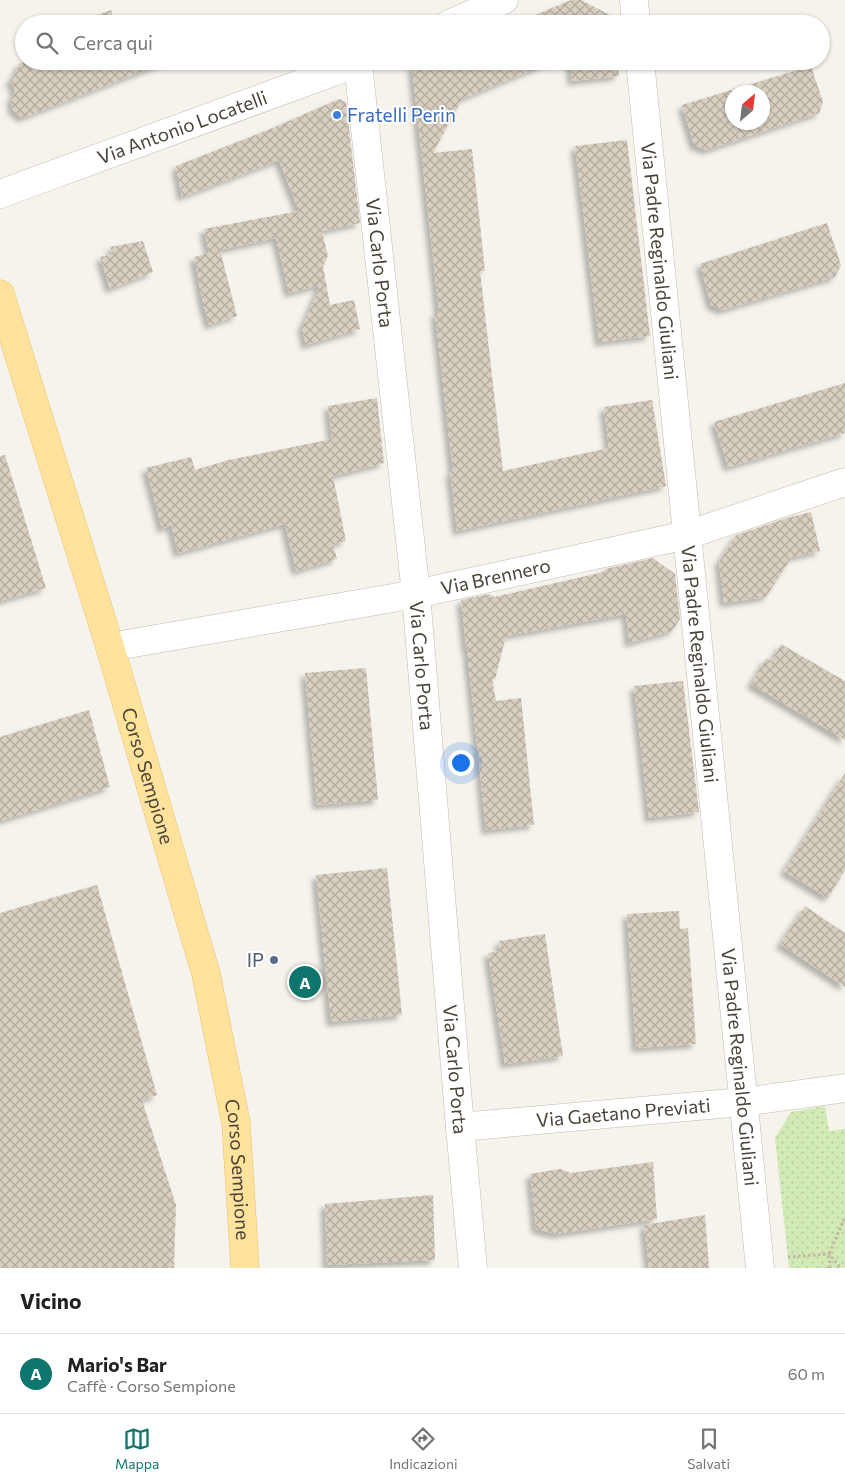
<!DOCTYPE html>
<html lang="it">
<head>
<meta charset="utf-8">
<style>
  :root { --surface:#fff; --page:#f6f6f6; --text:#202124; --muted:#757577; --line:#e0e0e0; --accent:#0f766e }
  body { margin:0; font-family:Commissioner,sans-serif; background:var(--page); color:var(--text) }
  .compass { position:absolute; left:725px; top:85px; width:45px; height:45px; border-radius:50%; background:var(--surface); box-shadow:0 1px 4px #0004; rotate:28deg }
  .you { position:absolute; left:460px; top:762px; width:18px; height:18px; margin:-12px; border:4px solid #fff; border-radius:50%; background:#1a73e8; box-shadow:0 0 0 8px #1a73e833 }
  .badge { display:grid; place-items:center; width:32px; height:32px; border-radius:50%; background:var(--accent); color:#fff; font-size:16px; font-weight:700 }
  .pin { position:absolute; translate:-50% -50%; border:2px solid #fff; box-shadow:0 1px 5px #0006 }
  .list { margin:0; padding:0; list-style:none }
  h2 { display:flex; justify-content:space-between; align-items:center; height:65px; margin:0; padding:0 20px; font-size:21px }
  h2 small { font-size:16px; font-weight:400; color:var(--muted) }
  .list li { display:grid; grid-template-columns:32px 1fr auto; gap:15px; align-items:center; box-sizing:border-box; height:80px; padding:0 20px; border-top:1px solid var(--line) }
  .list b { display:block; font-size:19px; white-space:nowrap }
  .list p { margin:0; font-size:16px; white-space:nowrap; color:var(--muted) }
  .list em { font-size:16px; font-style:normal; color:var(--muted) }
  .icon { flex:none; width:28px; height:28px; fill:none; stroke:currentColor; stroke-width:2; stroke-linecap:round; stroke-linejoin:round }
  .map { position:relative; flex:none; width:845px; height:1268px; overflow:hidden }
  .search { position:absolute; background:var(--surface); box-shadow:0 1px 4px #0004; left:15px; right:15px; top:15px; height:55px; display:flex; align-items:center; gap:12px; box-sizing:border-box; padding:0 18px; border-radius:28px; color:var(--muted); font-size:19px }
  .sheet { height:145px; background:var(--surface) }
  nav { display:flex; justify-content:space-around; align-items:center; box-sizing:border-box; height:70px; border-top:1px solid var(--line); background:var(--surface); font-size:14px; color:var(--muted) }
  nav a { display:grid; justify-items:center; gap:2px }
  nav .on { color:var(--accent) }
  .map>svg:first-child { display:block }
  .grass { fill:url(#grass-dots) }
  .building { fill:url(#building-cross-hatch); fill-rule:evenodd; filter:url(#shadow) }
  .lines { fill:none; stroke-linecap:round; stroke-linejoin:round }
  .minor-casing { stroke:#c2bbae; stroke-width:29 }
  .primary-casing { stroke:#e6c16a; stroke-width:29 }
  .path { stroke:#c4b79f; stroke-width:3; stroke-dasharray:2.5 2.5; stroke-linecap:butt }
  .minor { stroke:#fff; stroke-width:28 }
  .primary { stroke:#ffe39c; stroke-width:28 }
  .shop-dot { fill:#3f7fe0; stroke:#fff; stroke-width:2 }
  .service-dot { fill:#5c6f8a; stroke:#fff; stroke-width:2 }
  .labels { text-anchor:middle; stroke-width:4; stroke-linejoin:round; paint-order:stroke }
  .shop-label { font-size:19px; fill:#366cbe; stroke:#fff; text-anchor:start }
  .street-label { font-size:19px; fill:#4b4439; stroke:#fff }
  .service-label { font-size:19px; fill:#4e5e75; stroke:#fff; text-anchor:end }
</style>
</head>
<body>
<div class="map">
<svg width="845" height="1268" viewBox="0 0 845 1268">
  <defs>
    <pattern id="grass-dots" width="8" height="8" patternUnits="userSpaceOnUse" patternTransform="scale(1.25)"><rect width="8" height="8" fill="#d2eab5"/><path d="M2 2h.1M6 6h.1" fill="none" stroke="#b6ca9c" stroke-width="1.8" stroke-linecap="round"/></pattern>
    <pattern id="building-cross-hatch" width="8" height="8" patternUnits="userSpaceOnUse" patternTransform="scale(1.25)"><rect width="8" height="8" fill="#d8cfc1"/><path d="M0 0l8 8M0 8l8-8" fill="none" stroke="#b1aa9e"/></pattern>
    <filter id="shadow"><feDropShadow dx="-4.5" dy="4.5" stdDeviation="2.5" flood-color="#0004"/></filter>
  </defs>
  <rect width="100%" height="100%" fill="#f6f3ec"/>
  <!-- grass -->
  <polygon class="grass" points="825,1106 829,1131 845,1129 845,1268 789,1268 775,1138 791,1112"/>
  <!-- building -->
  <g class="building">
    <polygon points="571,0 581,0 614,17 614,24 514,24"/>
    <polygon points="111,10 116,24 79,24 79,22"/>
    <polygon points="26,61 164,61 164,63 22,118 13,110 11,101 15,91 10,80 15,75 19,64"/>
    <polygon points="424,61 553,61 462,99 433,153 472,149 485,271 480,271 503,471 609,448 604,407 652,400 666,486 457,531 450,472 453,472 435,313 439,313 412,66"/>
    <polygon points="570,61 618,61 619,76 572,81"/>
    <path d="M811,66L823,102L819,113L707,150L694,145L682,105ZM732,92H762V122H732Z"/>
    <polygon points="339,99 346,102 360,223 322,231 328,256 323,266 330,305 354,300 360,329 306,345 302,328 320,285 289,293 276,238 220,250 237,316 209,325 205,309 204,309 194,257 209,253 204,229 299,211 279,160 182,197 176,166 268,130"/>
    <polygon points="627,140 650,336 599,342 575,146"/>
    <polygon points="827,223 841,265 835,277 722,310 711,305 700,264"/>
    <polygon points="143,241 153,272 110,289 100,257 113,254 110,247"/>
    <polygon points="845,383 845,433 728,467 714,422"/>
    <polygon points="377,398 384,463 333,476 346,541 333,544 337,559 296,571 285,524 178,553 171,525 162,529 146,468 191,457 195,470 229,460 332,439 328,406"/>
    <polygon points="5,455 46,588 0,601 0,456"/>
    <polygon points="811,512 820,551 792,557 766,597 724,603 719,562 736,535 787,518"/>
    <polygon points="653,558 675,574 680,619 672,631 629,643 626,614 506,636 495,679 492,679 496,701 521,698 534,825 486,830 467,648 466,648 461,600 489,594 494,597 604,572 605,569"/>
    <polygon points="781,644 845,681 845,740 751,684 766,658 771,661"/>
    <polygon points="366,668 378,800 317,805 305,673"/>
    <polygon points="683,681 699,812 649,818 634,686"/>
    <polygon points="89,710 110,787 0,821 0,737"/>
    <polygon points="845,773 845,870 828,898 784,871"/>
    <polygon points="387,868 402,1015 331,1022 316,875"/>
    <polygon points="97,885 157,1095 142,1100 176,1205 174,1268 0,1268 0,913"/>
    <polygon points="805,906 845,933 845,987 780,944"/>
    <polygon points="679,911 680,929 688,928 696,1044 636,1048 627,914"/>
    <polygon points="545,934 563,1056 505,1064 488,953 500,951 499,941"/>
    <polygon points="653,1162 657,1219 556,1234 536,1229 530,1174 560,1169 571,1173"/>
    <polygon points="433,1195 435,1260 327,1265 325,1204"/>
    <polygon points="705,1215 709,1268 649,1268 644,1225"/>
  </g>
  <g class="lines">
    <!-- minor casing -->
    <g class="minor-casing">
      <g id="minor">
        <polyline points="634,0 636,24"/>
        <polyline points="449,24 504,0"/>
        <path id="s1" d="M640,61L760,1268"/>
        <path id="s2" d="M358,64L416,594L460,1127L473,1268"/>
        <path id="s3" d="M0,194L363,61"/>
        <path id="s4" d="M110,647L416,594L687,535L845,482"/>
        <path id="s5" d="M460,1127L743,1102L845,1088"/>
      </g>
    </g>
    <!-- primary casing -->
    <g class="primary-casing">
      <g id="primary">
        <path id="s6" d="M0,294L110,647L206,974L236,1123L245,1268"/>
      </g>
    </g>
    <!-- path -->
    <g class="path">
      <polyline points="788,1257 829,1254 841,1268"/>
      <polyline points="830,1268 829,1254 845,1217"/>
    </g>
    <!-- minor -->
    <use href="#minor" class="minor"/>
    <!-- primary -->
    <use href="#primary" class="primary"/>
  </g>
  <!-- markers -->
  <circle class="shop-dot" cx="337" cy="115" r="5"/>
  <circle class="service-dot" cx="274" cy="960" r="5"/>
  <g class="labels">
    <!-- shop labels -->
    <g class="shop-label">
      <text x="347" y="122">Fratelli Perin</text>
    </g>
    <!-- street labels -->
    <g class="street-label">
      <text dy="7" stroke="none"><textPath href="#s3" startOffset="194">Via Antonio Locatelli</textPath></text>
      <text dy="7" stroke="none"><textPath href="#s2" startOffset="200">Via Carlo Porta</textPath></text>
      <text dy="7" stroke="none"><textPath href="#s1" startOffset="201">Via Padre Reginaldo Giuliani</textPath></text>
      <text dy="7" stroke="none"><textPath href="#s4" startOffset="392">Via Brennero</textPath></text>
      <text dy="7" stroke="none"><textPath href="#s2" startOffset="605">Via Carlo Porta</textPath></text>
      <text dy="7" stroke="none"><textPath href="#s1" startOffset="606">Via Padre Reginaldo Giuliani</textPath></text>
      <text dy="7" stroke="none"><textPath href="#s6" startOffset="504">Corso Sempione</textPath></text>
      <text dy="7" stroke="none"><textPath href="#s1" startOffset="1011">Via Padre Reginaldo Giuliani</textPath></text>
      <text dy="7" stroke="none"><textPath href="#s2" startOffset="1010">Via Carlo Porta</textPath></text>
      <text dy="7" stroke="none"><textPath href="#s5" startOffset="164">Via Gaetano Previati</textPath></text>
      <text dy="7" stroke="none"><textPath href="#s6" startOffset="909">Corso Sempione</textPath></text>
    </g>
    <!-- service labels -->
    <g class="service-label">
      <text x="264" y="967">IP</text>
    </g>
  </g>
</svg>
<svg class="compass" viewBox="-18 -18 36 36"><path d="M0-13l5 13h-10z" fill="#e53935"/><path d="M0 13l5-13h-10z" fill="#757577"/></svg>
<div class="you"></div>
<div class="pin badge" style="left:305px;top:982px">A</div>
<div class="search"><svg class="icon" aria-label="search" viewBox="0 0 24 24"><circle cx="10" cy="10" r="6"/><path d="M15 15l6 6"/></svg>Cerca qui</div>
</div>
<section class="sheet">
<h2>Vicino<small></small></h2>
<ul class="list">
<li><span class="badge">A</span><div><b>Mario's Bar</b><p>Caffè · Corso Sempione</p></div><em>60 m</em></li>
</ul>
</section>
<nav>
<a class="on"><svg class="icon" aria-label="map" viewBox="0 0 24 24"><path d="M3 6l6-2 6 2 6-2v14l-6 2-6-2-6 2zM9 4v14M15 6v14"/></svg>Mappa</a>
<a><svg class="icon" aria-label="directions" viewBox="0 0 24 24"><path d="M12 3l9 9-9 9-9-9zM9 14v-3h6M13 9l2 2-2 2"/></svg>Indicazioni</a>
<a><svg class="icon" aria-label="saved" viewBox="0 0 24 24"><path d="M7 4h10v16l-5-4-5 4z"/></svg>Salvati</a>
</nav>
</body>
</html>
